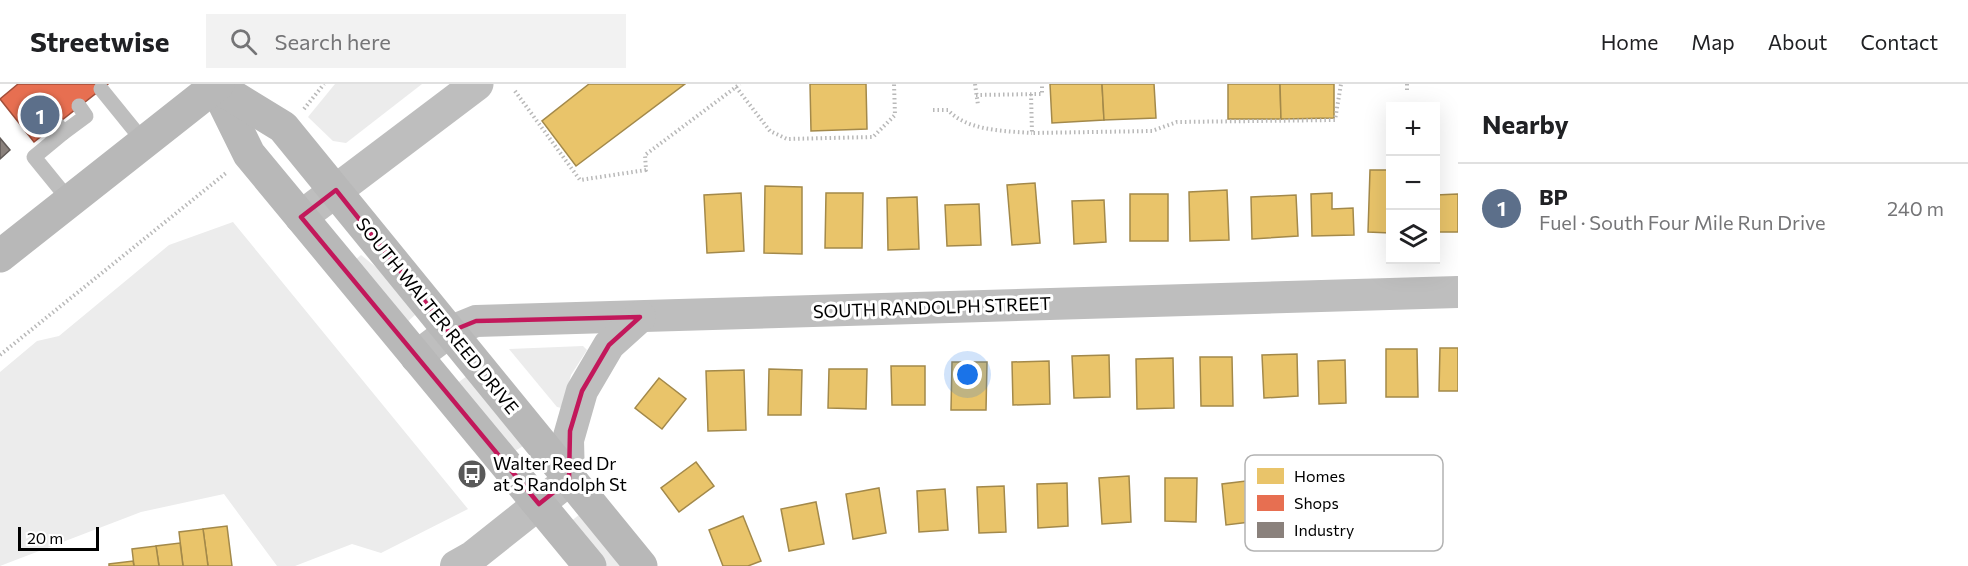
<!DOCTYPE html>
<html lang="en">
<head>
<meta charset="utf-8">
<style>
  :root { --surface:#fff; --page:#f2f2f2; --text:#202124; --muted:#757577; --line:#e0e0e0; --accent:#2563eb }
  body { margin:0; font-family:Commissioner,sans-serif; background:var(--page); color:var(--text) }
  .controls { position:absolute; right:18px; top:18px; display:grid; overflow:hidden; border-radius:0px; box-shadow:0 6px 24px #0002 }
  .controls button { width:54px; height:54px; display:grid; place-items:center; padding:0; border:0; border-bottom:2px solid var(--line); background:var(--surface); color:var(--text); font:30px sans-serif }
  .scale { position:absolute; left:18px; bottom:15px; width:81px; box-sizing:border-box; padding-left:6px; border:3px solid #000; border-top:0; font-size:16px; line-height:21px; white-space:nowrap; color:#000; -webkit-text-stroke:4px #fff; paint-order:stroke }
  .you { position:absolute; left:968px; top:291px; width:21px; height:21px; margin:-15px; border:4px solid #fff; border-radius:50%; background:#1a73e8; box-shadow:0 0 0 9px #1a73e833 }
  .badge { display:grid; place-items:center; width:39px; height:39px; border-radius:50%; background:var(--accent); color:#fff; font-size:20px; font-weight:700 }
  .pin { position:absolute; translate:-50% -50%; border:3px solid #fff; box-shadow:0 2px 6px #0006 }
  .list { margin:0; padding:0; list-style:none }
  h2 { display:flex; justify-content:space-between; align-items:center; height:78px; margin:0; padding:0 24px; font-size:26px }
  h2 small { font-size:20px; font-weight:400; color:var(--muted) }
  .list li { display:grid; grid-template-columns:39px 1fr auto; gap:18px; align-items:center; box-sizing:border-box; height:90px; padding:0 24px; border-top:2px solid var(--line) }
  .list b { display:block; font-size:22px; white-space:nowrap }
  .list p { margin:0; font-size:20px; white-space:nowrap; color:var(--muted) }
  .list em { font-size:20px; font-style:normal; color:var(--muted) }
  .icon { flex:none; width:33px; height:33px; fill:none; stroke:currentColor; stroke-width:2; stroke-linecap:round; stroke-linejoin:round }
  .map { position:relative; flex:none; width:1458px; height:482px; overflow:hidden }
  header { display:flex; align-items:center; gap:36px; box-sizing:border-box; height:84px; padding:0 30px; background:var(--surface); border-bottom:2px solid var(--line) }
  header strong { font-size:28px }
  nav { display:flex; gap:33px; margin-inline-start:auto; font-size:21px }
  .search { width:420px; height:54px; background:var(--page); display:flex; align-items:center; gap:15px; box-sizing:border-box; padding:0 21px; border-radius:0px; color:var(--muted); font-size:22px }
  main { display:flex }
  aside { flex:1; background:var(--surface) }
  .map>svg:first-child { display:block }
  .green { fill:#ececec }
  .homes { fill:#e9c46a; stroke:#a3894a; stroke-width:1.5 }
  .shops { fill:#e76f51; stroke:#a24e39; stroke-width:1.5 }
  .industry { fill:#8a817c; stroke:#615a57; stroke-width:1.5 }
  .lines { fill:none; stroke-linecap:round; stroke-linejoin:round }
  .path { stroke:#b9b9b9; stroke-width:4; stroke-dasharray:1.5 3; stroke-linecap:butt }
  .service { stroke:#bebebe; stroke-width:15 }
  .minor { stroke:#bebebe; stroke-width:32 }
  .tertiary { stroke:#bebebe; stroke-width:33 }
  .secondary { stroke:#b8b8b8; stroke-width:33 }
  .marked { fill:none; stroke:#c2185b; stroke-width:4.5; stroke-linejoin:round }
  .labels { text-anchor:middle; stroke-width:6; stroke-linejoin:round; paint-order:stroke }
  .street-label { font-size:18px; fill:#000; stroke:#fff }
  .poi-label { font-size:18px; fill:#000; stroke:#fff; text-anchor:start }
  .key { fill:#fff; stroke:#b2b2b2; stroke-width:1.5 }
  .key-label { font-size:16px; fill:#000 }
</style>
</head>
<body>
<header>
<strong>Streetwise</strong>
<div class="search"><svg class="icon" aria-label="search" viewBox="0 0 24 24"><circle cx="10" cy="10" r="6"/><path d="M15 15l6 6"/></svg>Search here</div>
<nav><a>Home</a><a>Map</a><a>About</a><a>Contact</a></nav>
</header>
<main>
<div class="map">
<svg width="1458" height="482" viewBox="0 0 1458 482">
  <rect width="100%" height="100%" fill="#fff"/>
  <!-- green -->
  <g class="green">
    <polygon points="335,0 422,0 346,59 333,57 308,33"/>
    <polygon points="233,138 468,425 381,469 352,460 295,482 277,482 224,410 141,428 0,482 0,288 37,257 59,252 169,161"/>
    <polygon points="361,171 377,184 416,230 406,239 354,177"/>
    <polygon points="583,262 587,266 571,291 562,324 557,323 509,265"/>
    <polygon points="467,292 523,362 512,369 456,300"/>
    <polygon points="579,431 622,482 607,482 570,438"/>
  </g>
  <!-- homes -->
  <g class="homes">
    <polygon points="589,0 685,0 576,82 542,37"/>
    <polygon points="810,0 866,0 867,45 811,47"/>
    <polygon points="1050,0 1102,0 1104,36 1052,39"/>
    <polygon points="1102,0 1154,0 1156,34 1104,36"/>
    <polygon points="1228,0 1280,0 1281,35 1228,35"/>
    <polygon points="1280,0 1334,0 1334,34 1281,35"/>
    <polygon points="1370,86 1390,86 1390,149 1368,148"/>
    <polygon points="1035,99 1040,159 1012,161 1007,101"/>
    <polygon points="765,102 802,103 802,170 764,169"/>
    <polygon points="1227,106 1229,156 1190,157 1189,108"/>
    <polygon points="741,109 744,167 707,169 704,111"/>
    <polygon points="826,109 863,109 862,164 825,164"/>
    <polygon points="1332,109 1332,125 1353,124 1354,151 1312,152 1311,110"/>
    <rect x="1130" y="110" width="38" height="47"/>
    <polygon points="1458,110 1458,148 1436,148 1436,111"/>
    <polygon points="1296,111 1298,152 1252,155 1251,113"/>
    <polygon points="917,113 919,165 888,166 887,114"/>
    <polygon points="1104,116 1106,158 1074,160 1072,117"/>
    <polygon points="979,120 981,161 947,162 945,121"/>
    <polygon points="1440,264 1458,264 1458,307 1439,307"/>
    <polygon points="1386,265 1417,265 1418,313 1386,313"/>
    <polygon points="1297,270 1298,312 1264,314 1262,271"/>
    <polygon points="1109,271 1110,313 1074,314 1072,272"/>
    <polygon points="1200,273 1232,273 1233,322 1201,322"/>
    <polygon points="1173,274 1174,324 1137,325 1136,275"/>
    <polygon points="1345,276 1346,319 1319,320 1318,277"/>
    <polygon points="1049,277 1050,320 1013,321 1012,278"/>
    <polygon points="952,278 987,278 986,326 951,326"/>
    <polygon points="891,282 925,282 925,321 892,321"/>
    <polygon points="769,285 802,286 801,331 768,331"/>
    <polygon points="829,285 867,285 866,325 828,324"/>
    <polygon points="744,286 746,346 708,347 706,287"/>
    <polygon points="659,294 686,315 662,345 635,324"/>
    <polygon points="696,378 714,402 679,428 661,404"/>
    <polygon points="1129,392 1131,438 1102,440 1099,394"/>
    <polygon points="1165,394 1197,394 1196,438 1165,437"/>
    <polygon points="1254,396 1258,437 1226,441 1222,400"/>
    <polygon points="1067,399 1068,442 1038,444 1037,400"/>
    <polygon points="1004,402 1006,448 979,449 977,403"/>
    <polygon points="879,404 886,449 853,455 846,410"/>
    <polygon points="945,405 948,446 919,448 917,407"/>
    <polygon points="816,418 824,460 789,467 781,425"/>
    <polygon points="743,432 761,477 748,482 723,482 709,446"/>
    <polygon points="227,442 232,482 208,482 203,445"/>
    <polygon points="203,445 208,482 183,482 179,448"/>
    <polygon points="180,459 183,482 159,482 156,462"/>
    <polygon points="156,462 159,482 134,482 132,465"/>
    <polygon points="133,477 134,482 109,482 109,480"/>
  </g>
  <!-- shops -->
  <polygon class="shops" points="18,0 108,0 34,58 0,15"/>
  <!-- industry -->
  <polygon class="industry" points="0,54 10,66 0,75"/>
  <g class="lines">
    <!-- path -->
    <g class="path">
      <polyline points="975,0 978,21"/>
      <polyline points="1407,0 1407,9"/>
      <polyline points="736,3 770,47 787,55 873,53 895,31 894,0"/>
      <polyline points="515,7 580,96 646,86 645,71 740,0"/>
      <polyline points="1031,10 1032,49 1152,47 1177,38 1335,36 1341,0"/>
      <polyline points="976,11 1042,10 1042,0"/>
      <polyline points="304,25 324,0"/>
      <path d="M933,26H948C967,47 1005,47 1032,49"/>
      <polyline points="0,271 226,89"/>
    </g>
    <!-- service -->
    <g class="service">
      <polyline points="101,5 144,58"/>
      <polyline points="57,40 63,49 34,73 69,116"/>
      <polyline points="63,49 86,32 79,22"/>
    </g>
    <!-- minor -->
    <g class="minor">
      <polyline points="416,273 449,248 476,237 1458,208"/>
      <polyline points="456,482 472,473 569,396 568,356 582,307 609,261 640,233"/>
    </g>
    <!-- tertiary -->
    <polyline class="tertiary" points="301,133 477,0"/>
    <!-- secondary -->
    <g class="secondary">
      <polyline points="215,1 249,70 590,482"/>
      <polyline points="216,2 283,43 641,482"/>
      <polyline points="0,172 218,0"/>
    </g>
  </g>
  <!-- marked area -->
  <path class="marked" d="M336,106L449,248L476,237L640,233L609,261L582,307L570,347L569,396L539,420L301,133Z"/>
  <!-- icons -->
  <defs>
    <g id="bus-disc" transform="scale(1.5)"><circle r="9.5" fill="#595959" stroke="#fff"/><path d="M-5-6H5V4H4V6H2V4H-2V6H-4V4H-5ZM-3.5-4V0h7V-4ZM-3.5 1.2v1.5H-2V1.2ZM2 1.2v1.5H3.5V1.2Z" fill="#fff"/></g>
  </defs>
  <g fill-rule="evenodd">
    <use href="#bus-disc" x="472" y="390"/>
  </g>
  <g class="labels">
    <!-- street labels -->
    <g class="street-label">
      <text transform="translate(932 224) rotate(-2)" y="6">SOUTH RANDOLPH STREET</text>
      <text transform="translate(437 232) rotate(51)" y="6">SOUTH WALTER REED DRIVE</text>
    </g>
    <!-- poi labels -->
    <g class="poi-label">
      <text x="493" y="386">Walter Reed Dr<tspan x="493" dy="21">at S Randolph St</tspan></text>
    </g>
  </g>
  <!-- legend -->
  <rect x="1245" y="371" width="198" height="96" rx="9" class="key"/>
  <rect x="1257" y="384" width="27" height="16" fill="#e9c46a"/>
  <rect x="1257" y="411" width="27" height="16" fill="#e76f51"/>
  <rect x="1257" y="438" width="27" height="16" fill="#8a817c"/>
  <g class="key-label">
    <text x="1294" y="398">Homes</text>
    <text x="1294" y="425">Shops</text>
    <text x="1294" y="452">Industry</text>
  </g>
</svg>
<div class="controls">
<button>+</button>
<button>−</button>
<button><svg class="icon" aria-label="layers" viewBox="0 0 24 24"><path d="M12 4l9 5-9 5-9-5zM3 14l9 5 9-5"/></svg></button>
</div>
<div class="scale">20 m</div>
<div class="you"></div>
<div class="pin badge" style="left:40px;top:31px;background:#5c6f8a">1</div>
</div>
<aside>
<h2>Nearby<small></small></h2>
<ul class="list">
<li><span class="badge" style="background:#5c6f8a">1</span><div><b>BP</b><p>Fuel · South Four Mile Run Drive</p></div><em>240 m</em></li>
</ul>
</aside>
</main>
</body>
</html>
